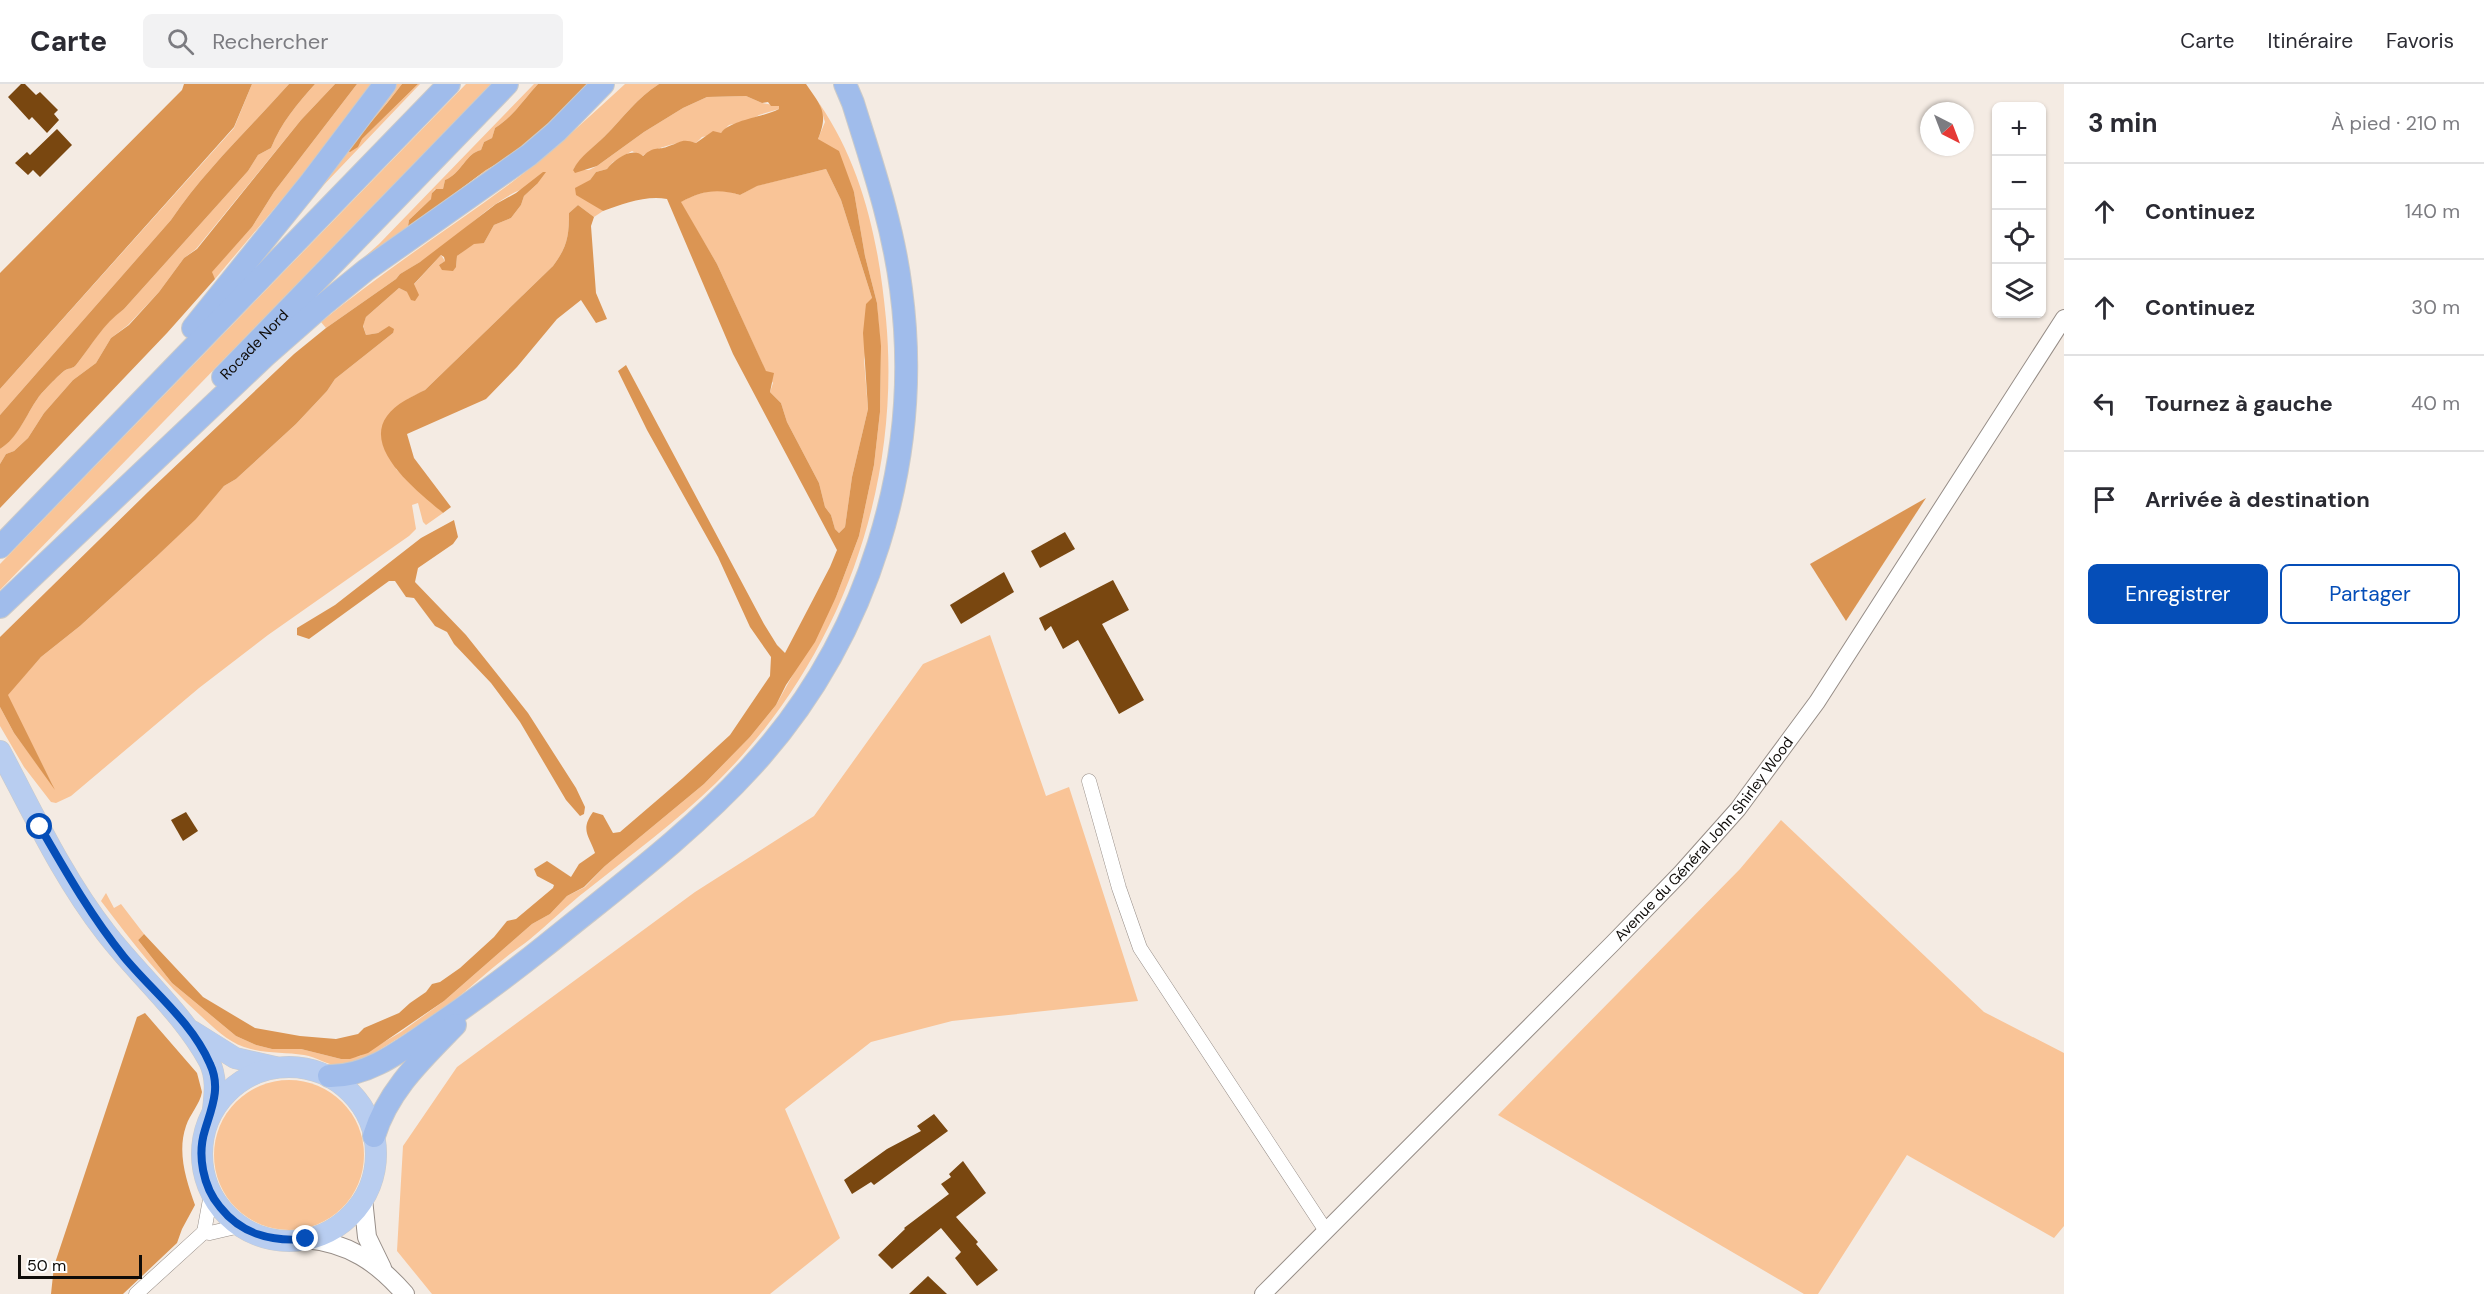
<!DOCTYPE html>
<html lang="fr">
<head>
<meta charset="utf-8">
<style>
  :root { --surface:#fff; --page:#f2f2f3; --text:#2b2b33; --muted:#7c7c81; --line:#e1e1e2; --accent:#054eb8 }
  body { margin:0; font-family:"DM Sans",sans-serif; background:var(--page); color:var(--text) }
  .controls { position:absolute; right:18px; top:18px; display:grid; overflow:hidden; border-radius:9px; box-shadow:0 2px 4px #0004 }
  .controls button { width:54px; height:54px; display:grid; place-items:center; padding:0; border:0; border-bottom:2px solid var(--line); background:var(--surface); color:var(--text); font:30px sans-serif }
  .compass { position:absolute; left:1920px; top:18px; width:54px; height:54px; border-radius:50%; background:var(--surface); box-shadow:0 2px 4px #0004; rotate:138deg }
  .scale { position:absolute; left:18px; bottom:15px; width:124px; box-sizing:border-box; padding-left:6px; border:3px solid #0f0c09; border-top:0; font-size:16px; line-height:21px; white-space:nowrap; color:#0f0c09; -webkit-text-stroke:4px #fff; paint-order:stroke }
  .stop { position:absolute; width:18px; height:18px; margin:-14px; border:4px solid #054eb8; border-radius:50%; background:#fff }
  .stop.end { background:#054eb8; border-color:#fff; box-shadow:0 2px 6px #0008 }
  .list { margin:0; padding:0; list-style:none }
  h2 { display:flex; justify-content:space-between; align-items:center; height:78px; margin:0; padding:0 24px; font-size:26px }
  h2 small { font-size:20px; font-weight:400; color:var(--muted) }
  .list li { display:grid; grid-template-columns:39px 1fr auto; gap:18px; align-items:center; box-sizing:border-box; height:96px; padding:0 24px; border-top:2px solid var(--line) }
  .list b { display:block; font-size:22px; white-space:nowrap }
  .list em { font-size:20px; font-style:normal; color:var(--muted) }
  .actions { display:flex; gap:12px; padding:18px 24px }
  .actions a { flex:1; padding:14px 0; border:2px solid var(--accent); border-radius:9px; text-align:center; font-size:21px; color:var(--accent) }
  .actions .main { background:var(--accent); color:#fff }
  .icon { flex:none; width:33px; height:33px; fill:none; stroke:currentColor; stroke-width:2; stroke-linecap:round; stroke-linejoin:round }
  .map { position:relative; flex:none; width:2064px; height:1210px; overflow:hidden }
  header { display:flex; align-items:center; gap:36px; box-sizing:border-box; height:84px; padding:0 30px; background:var(--surface); border-bottom:2px solid var(--line) }
  header strong { font-size:28px }
  nav { display:flex; gap:33px; margin-inline-start:auto; font-size:21px }
  .search { width:420px; height:54px; background:var(--page); display:flex; align-items:center; gap:15px; box-sizing:border-box; padding:0 21px; border-radius:9px; color:var(--muted); font-size:22px }
  main { display:flex }
  aside { flex:1; background:var(--surface) }
  .map>svg:first-child { display:block }
  .green { fill:#f9c497 }
  .forest { fill:#db9553; fill-rule:evenodd }
  .building { fill:#794710 }
  .lines { fill:none; stroke-linecap:round; stroke-linejoin:round }
  .minor-casing { stroke:#968d87; stroke-width:15 }
  .tertiary-casing { stroke:#968d87; stroke-width:18 }
  .secondary-casing { stroke:#968d87; stroke-width:20 }
  .primary-casing { stroke:#cacac9; stroke-width:22 }
  .trunk-casing { stroke:#cacac9; stroke-width:24 }
  .minor { stroke:#fff; stroke-width:14 }
  .tertiary { stroke:#fff; stroke-width:16 }
  .secondary { stroke:#fff; stroke-width:18 }
  .primary { stroke:#b8cdf0; stroke-width:21 }
  .trunk { stroke:#a0bceb; stroke-width:22 }
  .route { stroke:#054eb8; stroke-width:8 }
  .labels { text-anchor:middle; stroke-width:6; stroke-linejoin:round; paint-order:stroke }
  .street-label { font-size:15px; fill:#0f0c09; stroke:#fff }
</style>
</head>
<body>
<header>
<strong>Carte</strong>
<div class="search"><svg class="icon" aria-label="search" viewBox="0 0 24 24"><circle cx="10" cy="10" r="6"/><path d="M15 15l6 6"/></svg>Rechercher</div>
<nav><a>Carte</a><a>Itinéraire</a><a>Favoris</a></nav>
</header>
<main>
<div class="map">
<svg width="2064" height="1210" viewBox="0 0 2064 1210">
  <rect width="100%" height="100%" fill="#f4ebe3"/>
  <!-- green -->
  <g class="green">
    <path d="M252,0H289C249,45 205,86 171,136L0,331V305L234,44Z"/>
    <path d="M315,0H335L301,36L196,165L184,174L159,208L128,241L111,254L96,279L73,296L44,329L28,354L14,367L6,370L0,380V365C18,353 26,331 38,314C43,307 58,292 64,287C68,284 73,285 76,281C92,261 103,239 124,225L248,87L258,71L271,64C281,39 297,20 315,0Z"/>
    <polygon points="357,0 371,0 311,81 215,195 211,188 252,143 274,108"/>
    <path d="M394,0H402C386,22 368,38 358,63L362,55L418,0H420L318,107Z"/>
    <polygon points="466,0 491,0 0,506 0,480"/>
    <path d="M534,0H538C524,15 513,33 495,44L492,54L484,58L481,66C466,69 461,90 445,96L443,105H435L432,109V114L409,136L408,141L414,140L452,114L486,86L514,70L533,54L589,0H593L561,33L517,71L339,198H336L379,160Z"/>
    <path d="M625,0H659C637,14 623,34 605,52C594,63 581,72 573,86H589L597,82L644,48L683,24L707,13L746,12L762,19L779,22V25L759,31L751,36L729,41L721,49L702,53L696,59C684,55 654,65 642,72L632,67L613,78L607,85L596,88L590,96L592,119L603,127L594,133L578,121L569,129C569,153 567,163 553,182L425,306L408,315L396,385L443,429L426,441L423,438L418,419L412,421L416,445L409,452L268,551L199,604L71,712L56,719L51,718L24,683L0,642V623L14,649L53,702L7,611L41,573L80,542L156,473L195,435L224,402L236,395L296,340L327,307L335,295L393,249L389,243L378,249L366,251L363,241L366,233L399,204L407,208L441,171L445,177L439,181L456,183L457,172L474,159H484L494,141L511,134L521,121L524,112L537,100C505,108 480,132 455,153C439,167 419,179 400,190L396,195L326,244L321,238C382,188 447,146 511,99C551,69 588,34 625,0Z"/>
    <path d="M819,19C863,83 879,159 886,235C902,405 839,578 716,699C676,738 631,771 587,806C567,821 549,840 529,856C522,862 513,867 505,874C487,888 470,904 452,918C432,933 410,947 389,960C374,969 359,982 341,982C328,982 317,973 304,971C284,968 264,970 244,963C227,957 214,944 201,932C163,898 132,858 101,817L106,809L114,824L121,820L144,850L138,856L172,899L236,952L256,961L272,965H301L341,975L360,972L401,948L444,917L532,840L550,830L567,812L585,803L605,782L704,700L750,653L776,621L836,513L859,452L874,381L880,328L881,271L877,219L865,172L854,108L818,55L825,38Z"/>
    <path d="M826,85L841,116L872,214L864,276L868,325L852,393L845,443L839,449L835,445L831,431L825,423L819,399L787,338L781,319L770,308L773,299L766,288L717,180L680,118C703,107 715,103 740,111L756,102Z"/>
    <polygon points="990,551 1046,712 1069,703 1138,917 952,937 871,958 785,1025 840,1154 770,1210 432,1210 397,1167 403,1062 457,983 695,808 814,732 923,580"/>
    <polygon points="1781,736 1984,928 2064,969 2064,1142 2054,1154 1907,1071 1818,1210 1804,1210 1498,1031 1740,785"/>
    <circle cx="289" cy="1071" r="75"/>
  </g>
  <!-- forest -->
  <g class="forest">
    <polygon points="184,0 252,0 234,43 0,305 0,189 182,6"/>
    <path d="M289,0H315C297,20 281,39 271,64L258,71L248,87L124,225C103,240 92,261 76,281C73,285 68,284 64,287C58,292 43,307 38,314C26,331 18,354 0,365V331L171,136C205,86 249,45 289,0Z"/>
    <polygon points="335,0 357,0 274,108 252,143 212,188 215,195 167,249 0,424 0,380 6,370 14,367 28,354 44,329 73,296 96,279 111,254 129,241 159,208 184,174 197,165 301,36"/>
    <path d="M402,0H418L362,55L358,63L350,68L348,67C365,44 385,23 402,0Z"/>
    <path d="M538,0H589L533,54L514,70L486,86L414,140L408,142L409,136L431,115L432,109L436,105H443L445,96C461,90 466,69 481,66L484,58L492,54L495,44C513,33 524,15 538,0Z"/>
    <path d="M659,0H806C821,22 829,28 818,55L839,67L854,108L865,172L877,219L881,262L880,328L874,381L859,452L836,513L815,558L786,601L776,621L750,653L704,700L605,782L584,803L567,812L550,830L532,840L444,917L368,969L350,975H341L301,965H272L256,961L236,952L172,899L138,856L144,850L203,913L255,944L300,952L336,955L358,950L364,944L399,929L410,919L426,908L432,900L440,898L460,884L494,853L507,837L516,835L553,804L554,801L537,792L534,785L547,777L571,793L579,780L595,769C589,751 580,746 593,728L603,731L613,749L620,748L683,694L730,651L770,592L771,573L750,543L718,473L647,346L618,287L626,281L764,540L777,561L785,569L830,483L837,466L733,270L667,115C646,111 623,120 603,127L576,111L575,104L590,96L596,88L607,85C614,76 632,62 643,72C655,61 658,67 669,62C681,58 682,54 696,59L713,47L721,49C730,36 764,33 779,25V22H771L768,18L762,19L746,12L707,13L683,24L644,48L597,82L575,89L573,86C580,72 594,63 605,52C623,34 637,14 659,0ZM826,85L841,116L872,214L866,220L863,249L868,325L852,393L845,443L839,449L835,445L831,431L825,423L819,399L787,338L781,319L770,308L774,289L766,287L717,180L681,118C701,107 717,104 740,111L757,102Z"/>
    <polygon points="543,88 546,88 537,100 524,112 521,121 511,134 494,141 484,159 474,160 457,172 456,183 453,187 442,186 439,181 445,177 444,173 441,171 414,200 419,211 415,217 411,216 407,208 399,204 366,233 363,242 366,251 378,249 389,242 394,245 393,249 335,295 327,307 296,340 236,395 224,402 196,435 156,473 80,542 41,573 8,611 55,706 14,649 0,623 0,553 148,408 294,270 326,244 396,195 400,190 420,178 496,120 516,109"/>
    <path d="M578,121L594,133L591,142L596,209L607,235L596,239L581,216L557,235L517,283L486,315L407,350L414,374L451,423L443,429C421,410 362,366 387,332C395,320 413,312 425,306L553,182C567,163 569,153 569,129Z"/>
    <polygon points="1926,414 1846,537 1810,480"/>
    <polygon points="454,436 458,453 453,460 418,484 415,498 466,551 528,629 576,704 585,723 584,730 580,732 566,716 520,638 491,599 454,560 447,548 435,542 414,514 406,513 395,497 389,497 309,555 297,551 297,544 335,521 421,454"/>
    <path d="M145,929L197,989L202,1008C200,1020 190,1030 186,1042C177,1068 186,1096 195,1121L182,1145L177,1159L123,1210H51L54,1182L137,933Z"/>
  </g>
  <!-- building -->
  <g class="building">
    <polygon points="21,0 25,0 36,11 40,8 58,26 54,30 59,36 47,49 32,33 29,36 8,13"/>
    <polygon points="57,45 72,61 40,93 33,86 28,91 15,79 27,68 30,71"/>
    <polygon points="1065,448 1075,465 1040,484 1031,467"/>
    <polygon points="1004,488 1014,508 961,540 950,521"/>
    <polygon points="1113,496 1129,526 1102,540 1144,616 1119,630 1078,556 1063,565 1051,542 1045,547 1039,534"/>
    <polygon points="186,728 198,747 183,757 171,736"/>
    <polygon points="934,1030 948,1047 874,1101 871,1098 852,1110 844,1096 887,1065 921,1047 917,1042"/>
    <polygon points="963,1077 986,1109 956,1133 978,1158 976,1160 998,1186 977,1202 955,1174 961,1168 941,1144 892,1185 878,1171 905,1145 904,1144 949,1110 941,1100 951,1093 949,1090"/>
    <polygon points="928,1192 947,1210 909,1210"/>
  </g>
  <g class="lines">
    <!-- minor casing -->
    <g class="minor-casing">
      <g id="minor">
        <polyline points="1089,697 1119,804 1140,864 1326,1147"/>
        <polyline points="204,1148 211,1110"/>
        <polyline points="204,1148 210,1149 240,1142"/>
        <polyline points="136,1210 204,1148"/>
      </g>
    </g>
    <!-- tertiary casing -->
    <g class="tertiary-casing">
      <g id="tertiary">
        <path id="s1" d="M1263,1210L1613,859L1681,789L1738,725L1817,618L2064,234"/>
      </g>
    </g>
    <!-- secondary casing -->
    <g class="secondary-casing">
      <g id="secondary">
        <polyline points="363,1115 367,1153 382,1184"/>
        <path d="M306,1155C349,1159 377,1178 405,1210"/>
      </g>
    </g>
    <!-- primary casing -->
    <g class="primary-casing">
      <g id="primary">
        <path d="M0,667C33,729 63,794 106,849C139,892 183,929 209,977C217,993 215,1009 213,1026"/>
        <polyline points="192,947 235,974 275,983"/>
        <circle cx="289" cy="1070" r="87"/>
      </g>
    </g>
    <!-- trunk casing -->
    <g class="trunk-casing">
      <g id="trunk">
        <polyline points="193,244 311,98 385,0"/>
        <path id="s2" d="M223,293L507,0"/>
        <polyline points="0,463 449,0"/>
        <polyline points="0,523 265,272 323,221 366,186 529,71 556,48 603,0"/>
        <path d="M329,992C371,993 407,962 440,940C476,915 510,890 545,862C615,805 690,750 751,683C868,556 924,376 901,205C893,141 872,80 853,19L845,0"/>
        <path d="M374,1052C388,1006 422,975 455,941"/>
      </g>
    </g>
    <!-- minor -->
    <use href="#minor" class="minor"/>
    <!-- tertiary -->
    <use href="#tertiary" class="tertiary"/>
    <!-- secondary -->
    <use href="#secondary" class="secondary"/>
    <!-- primary -->
    <use href="#primary" class="primary"/>
    <!-- trunk -->
    <use href="#trunk" class="trunk"/>
  </g>
  <g class="lines">
    <!-- route -->
    <path class="route" d="M40,743C66,788 91,832 124,873C152,907 192,938 210,980C221,1003 212,1023 205,1046C197,1071 203,1103 220,1123C242,1151 272,1158 306,1155"/>
  </g>
  <g class="labels">
    <!-- street labels -->
    <g class="street-label">
      <text dy="5" stroke="none"><textPath href="#s2" startOffset="45">Rocade Nord</textPath></text>
      <text dy="5" stroke="none"><textPath href="#s1" startOffset="634">Avenue du Général John Shirley Wood</textPath></text>
    </g>
  </g>
</svg>
<div class="controls">
<button>+</button>
<button>−</button>
<button><svg class="icon" aria-label="locate" viewBox="0 0 24 24"><circle cx="12" cy="12" r="6"/><path d="M12 2v4M12 18v4M2 12h4M18 12h4"/></svg></button>
<button><svg class="icon" aria-label="layers" viewBox="0 0 24 24"><path d="M12 4l9 5-9 5-9-5zM3 14l9 5 9-5"/></svg></button>
</div>
<svg class="compass" viewBox="-18 -18 36 36"><path d="M0-13l5 13h-10z" fill="#e53935"/><path d="M0 13l5-13h-10z" fill="#7c7c81"/></svg>
<div class="scale">50 m</div>
<div class="stop" style="left:40px;top:743px"></div>
<div class="stop end" style="left:306px;top:1155px"></div>
</div>
<aside>
<h2>3 min<small>À pied · 210 m</small></h2>
<ul class="list">
<li><svg class="icon" aria-label="ahead" viewBox="0 0 24 24"><path d="M12 20V5M6 11l6-6 6 6"/></svg><div><b>Continuez</b></div><em>140 m</em></li>
<li><svg class="icon" aria-label="ahead" viewBox="0 0 24 24"><path d="M12 20V5M6 11l6-6 6 6"/></svg><div><b>Continuez</b></div><em>30 m</em></li>
<li><svg class="icon" aria-label="left" viewBox="0 0 24 24"><path d="M17 20v-9H6M10 6l-5 5 5 5"/></svg><div><b>Tournez à gauche</b></div><em>40 m</em></li>
<li><svg class="icon" aria-label="arrive" viewBox="0 0 24 24"><path d="M6 21V4h12l-3 4 3 4H6"/></svg><div><b>Arrivée à destination</b></div></li>
</ul>
<div class="actions"><a class="main">Enregistrer</a><a>Partager</a></div>
</aside>
</main>
</body>
</html>
